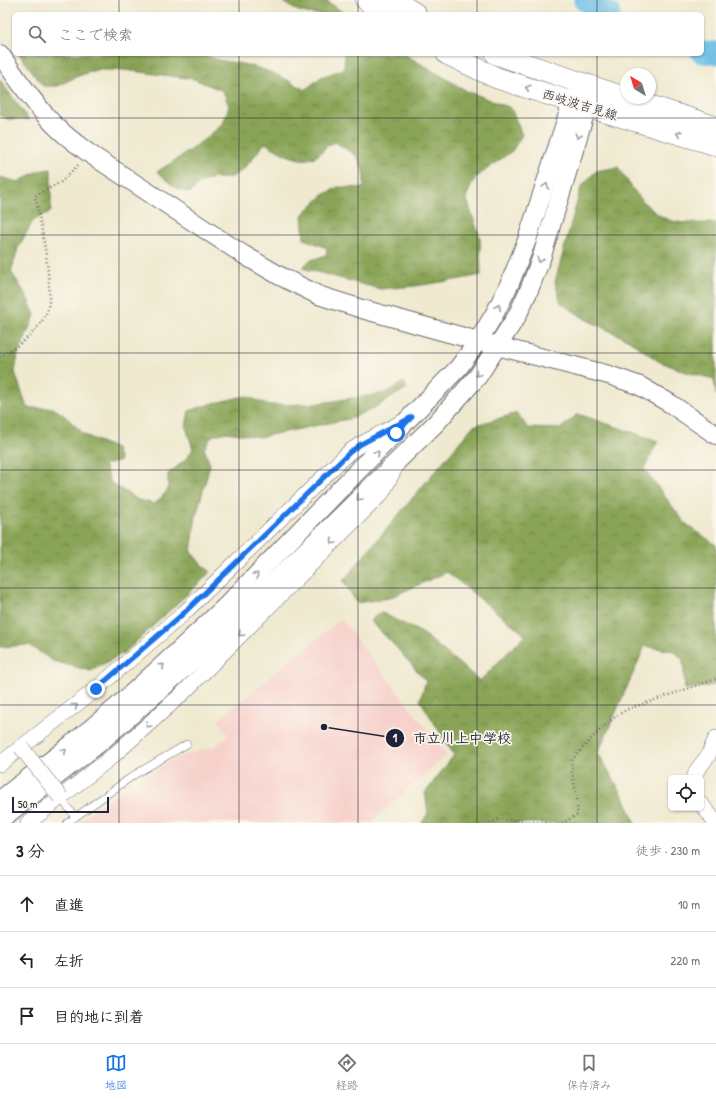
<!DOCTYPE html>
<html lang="ja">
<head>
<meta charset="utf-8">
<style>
  :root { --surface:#fff; --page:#f2f2f2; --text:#202124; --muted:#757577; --line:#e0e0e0; --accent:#1a73e8 }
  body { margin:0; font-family:"Patrick Hand","Klee One",sans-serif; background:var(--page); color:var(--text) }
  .controls { position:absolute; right:12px; bottom:12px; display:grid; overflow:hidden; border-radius:6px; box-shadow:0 1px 3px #0004 }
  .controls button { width:36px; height:36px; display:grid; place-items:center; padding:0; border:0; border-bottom:1px solid var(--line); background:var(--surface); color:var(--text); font:20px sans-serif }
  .compass { position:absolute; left:620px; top:68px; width:36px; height:36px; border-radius:50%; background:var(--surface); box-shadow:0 1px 3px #0004; rotate:322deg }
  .scale { position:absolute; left:12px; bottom:10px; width:97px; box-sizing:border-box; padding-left:4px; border:2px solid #22223b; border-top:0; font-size:11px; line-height:14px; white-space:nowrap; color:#22223b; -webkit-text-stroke:3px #fbf7ec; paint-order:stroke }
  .stop { position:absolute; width:12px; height:12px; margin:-9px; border:3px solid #1a73e8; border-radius:50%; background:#fff }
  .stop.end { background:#1a73e8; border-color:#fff; box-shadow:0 1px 4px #0008 }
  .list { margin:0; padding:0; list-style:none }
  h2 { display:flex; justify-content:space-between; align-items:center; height:52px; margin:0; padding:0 16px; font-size:17px }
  h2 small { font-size:13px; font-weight:400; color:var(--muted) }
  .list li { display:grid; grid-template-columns:26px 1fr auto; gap:12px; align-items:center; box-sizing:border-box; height:56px; padding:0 16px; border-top:1px solid var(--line) }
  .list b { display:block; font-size:15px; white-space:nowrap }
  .list em { font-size:13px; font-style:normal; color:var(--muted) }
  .icon { flex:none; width:22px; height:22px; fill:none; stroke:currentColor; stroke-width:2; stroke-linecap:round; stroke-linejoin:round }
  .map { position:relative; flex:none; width:716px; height:823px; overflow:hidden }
  .search { position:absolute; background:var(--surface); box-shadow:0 1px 3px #0004; left:12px; right:12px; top:12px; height:44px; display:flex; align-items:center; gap:10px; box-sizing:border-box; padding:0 14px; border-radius:6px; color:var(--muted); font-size:15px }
  .sheet { height:220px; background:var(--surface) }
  nav { display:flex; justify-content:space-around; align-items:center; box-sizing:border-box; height:56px; border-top:1px solid var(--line); background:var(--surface); font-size:11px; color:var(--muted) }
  nav a { display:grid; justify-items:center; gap:2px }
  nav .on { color:var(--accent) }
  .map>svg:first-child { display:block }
  .built { fill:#f7d0cb }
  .forest { fill:url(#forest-crowns); stroke:#566348 }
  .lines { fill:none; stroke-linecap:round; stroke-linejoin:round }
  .river { stroke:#67bce4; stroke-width:23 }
  .service-casing { stroke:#6a686f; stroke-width:8 }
  .minor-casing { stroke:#6a686f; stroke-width:16 }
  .tertiary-casing { stroke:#6a686f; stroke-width:20 }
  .secondary-casing { stroke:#6a686f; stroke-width:22 }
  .path { stroke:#6a686f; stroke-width:2.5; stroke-dasharray:1 3; stroke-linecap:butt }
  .service { stroke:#fff; stroke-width:7 }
  .minor { stroke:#fff; stroke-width:15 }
  .tertiary { stroke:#fff; stroke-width:18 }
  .secondary { stroke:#fff; stroke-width:21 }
  .minor-bridge-casing { stroke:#6a686f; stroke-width:16; stroke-linecap:butt }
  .minor-bridge { stroke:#fff; stroke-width:15 }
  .oneway { stroke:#9c9ca7 }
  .route { stroke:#1a73e8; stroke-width:5 }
  .grid { fill:none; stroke:#22223b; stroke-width:1; stroke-opacity:0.55 }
  .labels { text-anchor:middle; stroke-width:3.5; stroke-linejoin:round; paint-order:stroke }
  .street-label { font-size:13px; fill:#22223b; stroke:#fbf7ec }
  .leader { fill:none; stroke:#22223b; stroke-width:1.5 }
  .callout-dot { fill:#22223b; stroke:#fbf7ec; stroke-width:1.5 }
  .mark-label { font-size:12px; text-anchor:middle; font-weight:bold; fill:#fff }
  .callout-label { font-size:14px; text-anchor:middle; font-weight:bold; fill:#22223b; stroke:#fbf7ec; stroke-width:3.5; stroke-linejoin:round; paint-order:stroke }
</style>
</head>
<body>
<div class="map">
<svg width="716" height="823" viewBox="0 0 716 823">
  <defs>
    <pattern id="forest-crowns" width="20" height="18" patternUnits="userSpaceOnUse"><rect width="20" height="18" fill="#89a456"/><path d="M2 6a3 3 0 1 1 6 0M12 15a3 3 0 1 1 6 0" fill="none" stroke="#708548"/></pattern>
  </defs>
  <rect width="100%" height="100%" fill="#fbf7ec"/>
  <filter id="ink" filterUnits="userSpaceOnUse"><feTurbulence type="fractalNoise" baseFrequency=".025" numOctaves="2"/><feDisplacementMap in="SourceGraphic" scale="8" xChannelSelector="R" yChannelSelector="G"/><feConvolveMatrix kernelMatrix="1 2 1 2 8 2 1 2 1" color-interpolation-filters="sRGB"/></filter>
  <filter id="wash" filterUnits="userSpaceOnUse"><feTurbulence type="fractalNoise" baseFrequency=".012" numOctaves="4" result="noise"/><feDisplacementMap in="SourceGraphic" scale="16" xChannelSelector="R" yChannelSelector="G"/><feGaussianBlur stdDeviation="0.9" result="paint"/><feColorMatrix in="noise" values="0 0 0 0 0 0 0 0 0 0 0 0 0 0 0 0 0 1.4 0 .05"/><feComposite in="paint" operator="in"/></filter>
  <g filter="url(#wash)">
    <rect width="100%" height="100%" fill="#efe9cf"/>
    <!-- built -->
    <polygon class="built" points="341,619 447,755 376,817 374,823 78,823 93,810 175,758 214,747 228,735 218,720"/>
    <!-- forest -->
    <g class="forest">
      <path d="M281,0H326L345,14C321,14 301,18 281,0Z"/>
      <path d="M19,54H203C218,63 235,61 251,66C271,71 288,80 305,90L321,77L344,69L345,57L343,54H404L467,91L511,108L522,135L512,151L475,178L466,197L480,238L481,275L461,279L416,286L380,289L302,268L309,261L326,255L327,248L304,239L302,215L322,196L338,187L364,188V173L357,156L335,142C325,146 325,149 318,155C302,167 279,151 265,143C256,153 247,168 235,175C227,180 218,177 210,179C201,180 195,188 190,193L176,188L157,172L191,150L223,124L229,106L223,91L194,79L124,70H97L78,76L57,86H43Z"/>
      <polygon points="0,80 29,120 7,119 0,115"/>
      <path d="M618,167C633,189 646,212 672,221C682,224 705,223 716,223V395L714,379L686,372L658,361L629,340L587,320L561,303L555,282L581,187L596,171Z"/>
      <polygon points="51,169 51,211 33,221 18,248 11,272 25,293 35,315 18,354 15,372 27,408 53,408 64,415 85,435 116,449 120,461 104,465 111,483 138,500 155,504 168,490 168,474 186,459 193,449 186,427 189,411 210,404 245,396 270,405 314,404 385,393 404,382 407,388 374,408 349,419 260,437 226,432 212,436 204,448 210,465 196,516 191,552 203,566 211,572 125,652 91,671 53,661 29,645 0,647 0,177 18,182 38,171"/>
      <polygon points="517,413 528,428 560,429 578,414 658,441 644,469 685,523 716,545 716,685 685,689 683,660 674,651 645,646 598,753 625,799 635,823 422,823 428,813 425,793 454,755 420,700 426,681 396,647 370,621 380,612 422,633 480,681 525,635 447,572 389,598 357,603 343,581 473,426"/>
    </g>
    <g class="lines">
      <!-- river -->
      <g class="river">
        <polyline points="585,0 609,14"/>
        <polyline points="702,52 716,53"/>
      </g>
    </g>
  </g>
  <g filter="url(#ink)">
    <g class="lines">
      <!-- service casing -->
      <g class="service-casing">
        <g id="service">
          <polyline points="61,798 75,817"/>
          <polyline points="67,823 134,775 187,744"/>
        </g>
      </g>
      <!-- minor casing -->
      <g class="minor-casing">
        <g id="minor">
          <polyline points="0,764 96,689 184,613 349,452 361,444 400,423"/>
          <polyline points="694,778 697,770 708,756 716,738"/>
          <polyline points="701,804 713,819 715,823"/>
          <polyline points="28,823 114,755 182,694 382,493 396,466"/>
        </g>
      </g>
      <!-- tertiary casing -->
      <g class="tertiary-casing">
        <g id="tertiary">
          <path d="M0,54C15,76 30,98 48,118C60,132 75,143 90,154L244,255L280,276L318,295L362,309L478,341L609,375L640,386L671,404L716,435"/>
          <polyline points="0,800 72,744 118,706 176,653 227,605 459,367 478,341 494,315 510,283 527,240 572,102 580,91"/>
          <polyline points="0,820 98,744 161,689 212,643 436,423 478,376 517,316 529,290 541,259 587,107 586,93"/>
        </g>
      </g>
      <!-- secondary casing -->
      <g class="secondary-casing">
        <g id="secondary">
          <polyline points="366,0 385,14"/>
          <polyline points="394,0 416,14"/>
          <polyline points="447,54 497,78 572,102 716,145"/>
          <polyline points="496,54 626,98"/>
          <polyline points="626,98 716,127"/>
        </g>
      </g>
      <!-- path -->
      <g class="path">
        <path d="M0,357C18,346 37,333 46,314C56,295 40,219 35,196L61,182L79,164"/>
        <polyline points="490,823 500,819 552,823"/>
        <path d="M562,823L577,815C580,794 570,779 572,760C590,741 605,721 628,709L716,679"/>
      </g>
      <!-- service -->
      <use href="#service" class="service"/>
      <!-- minor -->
      <use href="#minor" class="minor"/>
      <!-- tertiary -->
      <use href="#tertiary" class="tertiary"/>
      <!-- secondary -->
      <use href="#secondary" class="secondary"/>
      <!-- minor-bridge casing -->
      <g class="minor-bridge-casing">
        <polyline id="minor-bridge" points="21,747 61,798"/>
      </g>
      <!-- minor-bridge -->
      <use href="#minor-bridge" class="minor-bridge"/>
    </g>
    <!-- one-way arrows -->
    <defs><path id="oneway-chevron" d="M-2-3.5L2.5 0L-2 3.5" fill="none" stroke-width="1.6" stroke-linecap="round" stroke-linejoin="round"/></defs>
    <g class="oneway">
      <use href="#oneway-chevron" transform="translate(528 88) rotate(-162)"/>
      <use href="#oneway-chevron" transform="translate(679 134) rotate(-163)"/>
      <use href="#oneway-chevron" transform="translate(578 136) rotate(107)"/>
      <use href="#oneway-chevron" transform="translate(546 186) rotate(-72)"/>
      <use href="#oneway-chevron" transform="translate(540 260) rotate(109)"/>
      <use href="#oneway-chevron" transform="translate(498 307) rotate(-63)"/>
      <use href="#oneway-chevron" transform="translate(478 374) rotate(127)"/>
      <use href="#oneway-chevron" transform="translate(377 453) rotate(-45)"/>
      <use href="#oneway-chevron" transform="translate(359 498) rotate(135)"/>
      <use href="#oneway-chevron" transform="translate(333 542) rotate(135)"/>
      <use href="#oneway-chevron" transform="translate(256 575) rotate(-46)"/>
      <use href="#oneway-chevron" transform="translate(241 634) rotate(135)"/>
      <use href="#oneway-chevron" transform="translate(162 666) rotate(-42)"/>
      <use href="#oneway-chevron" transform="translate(75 706) rotate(-38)"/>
      <use href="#oneway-chevron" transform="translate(148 725) rotate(138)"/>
      <use href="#oneway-chevron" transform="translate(64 751) rotate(-38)"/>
    </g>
  </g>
  <g class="lines" filter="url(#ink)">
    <!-- route -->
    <polyline class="route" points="96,689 184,613 350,452 361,444 412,417 396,433"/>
  </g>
  <!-- grid -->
  <path class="grid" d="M119,0V14M239,0V14M358,0V14M477,0V14M597,0V14M119,54V823M239,54V823M358,54V823M477,54V823M597,54V823M0,118H716M0,235H716M0,353H716M0,470H716M0,588H716M0,705H716"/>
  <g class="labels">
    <!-- street labels -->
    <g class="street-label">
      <text transform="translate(580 104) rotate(17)" y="5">西岐波吉見線</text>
    </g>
  </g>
  <!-- callouts -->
  <path class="leader" d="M324 727L395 738"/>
  <g class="callout-dot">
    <circle cx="324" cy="727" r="4"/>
    <circle cx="395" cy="738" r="10"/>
  </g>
  <g class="mark-label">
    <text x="395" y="742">1</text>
  </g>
  <g class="callout-label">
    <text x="462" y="743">市立川上中学校</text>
  </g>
</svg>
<div class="controls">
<button><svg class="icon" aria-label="locate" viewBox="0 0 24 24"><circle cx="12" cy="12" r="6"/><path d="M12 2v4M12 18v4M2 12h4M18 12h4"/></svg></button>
</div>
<svg class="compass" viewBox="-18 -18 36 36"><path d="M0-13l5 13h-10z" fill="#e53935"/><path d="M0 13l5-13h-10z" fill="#757577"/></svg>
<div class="scale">50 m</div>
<div class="stop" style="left:396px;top:433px"></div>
<div class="stop end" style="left:96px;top:689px"></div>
<div class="search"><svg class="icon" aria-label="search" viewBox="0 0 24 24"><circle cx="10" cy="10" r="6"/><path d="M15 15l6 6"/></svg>ここで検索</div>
</div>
<section class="sheet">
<h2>3 分<small>徒歩 · 230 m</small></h2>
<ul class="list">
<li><svg class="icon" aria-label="ahead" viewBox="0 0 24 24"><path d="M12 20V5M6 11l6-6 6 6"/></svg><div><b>直進</b></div><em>10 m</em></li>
<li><svg class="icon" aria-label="left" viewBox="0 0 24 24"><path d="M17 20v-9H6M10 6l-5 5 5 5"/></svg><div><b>左折</b></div><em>220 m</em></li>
<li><svg class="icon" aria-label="arrive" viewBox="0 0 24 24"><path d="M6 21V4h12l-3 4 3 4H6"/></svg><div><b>目的地に到着</b></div></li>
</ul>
</section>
<nav>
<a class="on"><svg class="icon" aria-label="map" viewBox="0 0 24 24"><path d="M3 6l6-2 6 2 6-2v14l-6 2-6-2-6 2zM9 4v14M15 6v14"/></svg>地図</a>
<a><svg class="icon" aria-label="directions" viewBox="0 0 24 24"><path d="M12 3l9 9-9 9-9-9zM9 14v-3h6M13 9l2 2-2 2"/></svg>経路</a>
<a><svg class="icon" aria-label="saved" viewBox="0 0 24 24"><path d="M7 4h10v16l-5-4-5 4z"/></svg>保存済み</a>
</nav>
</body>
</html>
